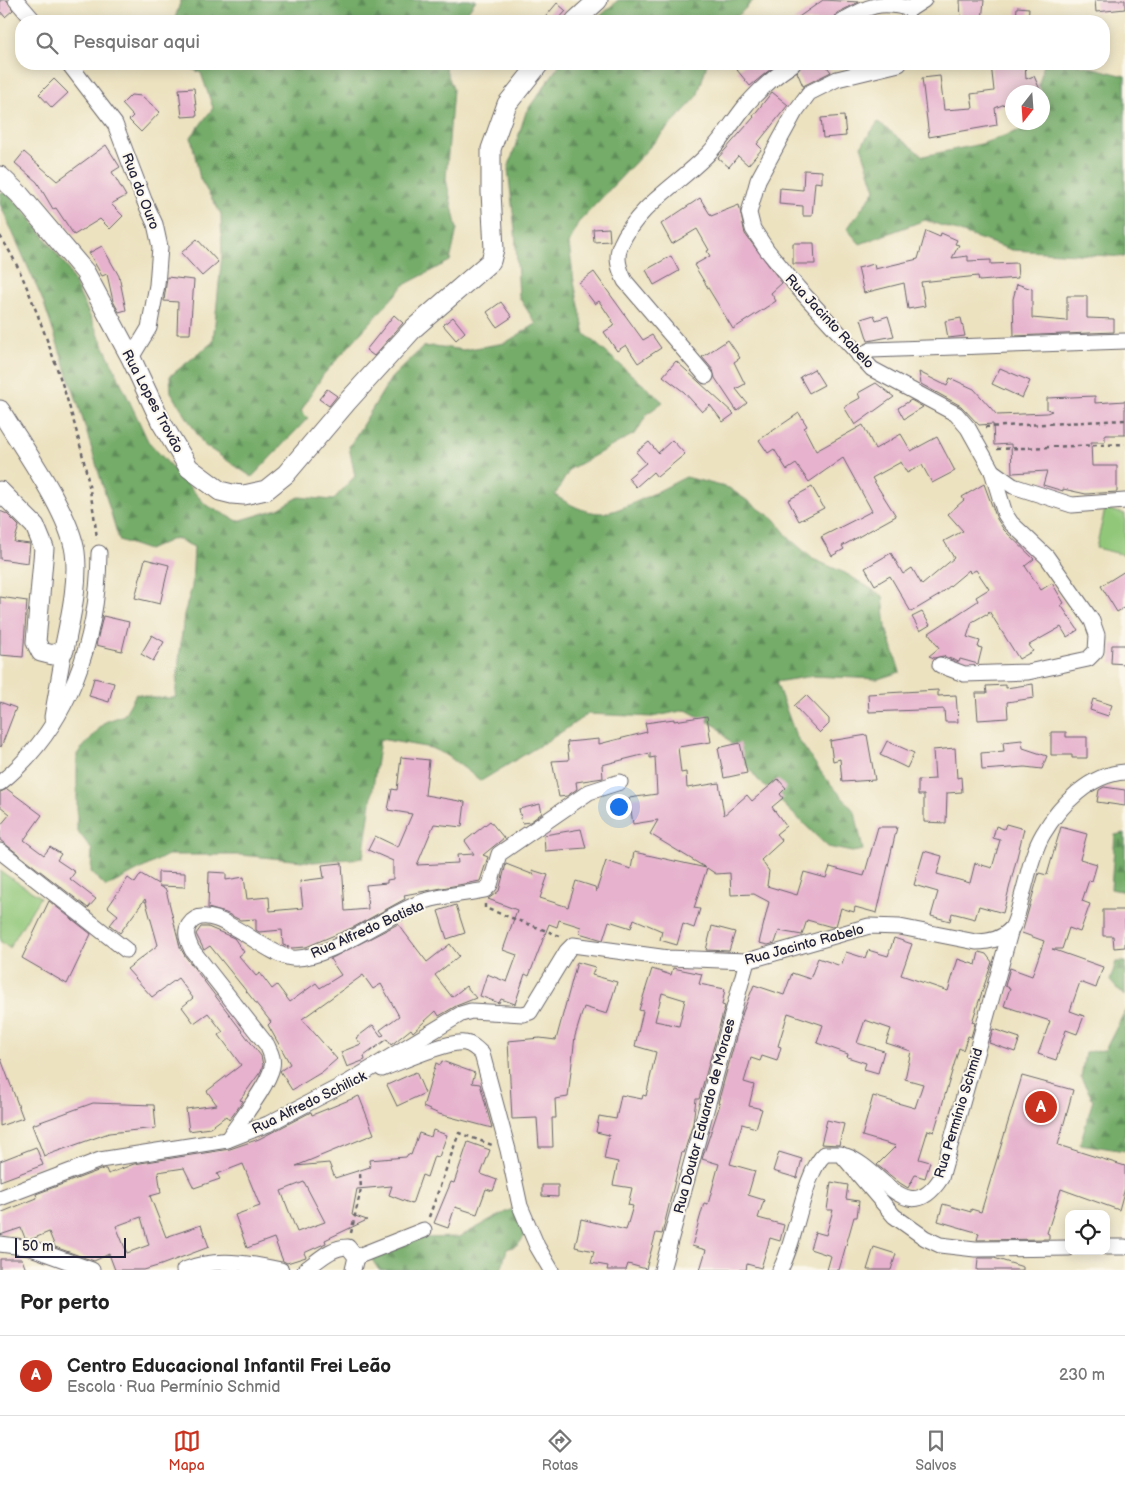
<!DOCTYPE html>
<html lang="pt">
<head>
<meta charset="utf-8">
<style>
  :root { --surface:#fff; --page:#f2f2f2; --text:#222; --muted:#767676; --line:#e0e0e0; --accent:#c8321e }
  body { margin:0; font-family:"Balsamiq Sans",sans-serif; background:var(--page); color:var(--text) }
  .controls { position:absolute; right:15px; bottom:15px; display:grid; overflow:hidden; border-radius:10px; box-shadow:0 2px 12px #0003 }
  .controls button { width:45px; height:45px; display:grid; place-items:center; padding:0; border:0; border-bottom:1px solid var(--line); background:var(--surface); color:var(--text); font:25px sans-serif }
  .compass { position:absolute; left:1005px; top:85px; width:45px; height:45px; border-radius:50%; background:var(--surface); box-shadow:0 2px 12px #0003; rotate:197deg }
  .scale { position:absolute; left:15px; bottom:12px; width:111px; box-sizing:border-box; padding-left:5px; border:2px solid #22223b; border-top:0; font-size:14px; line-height:18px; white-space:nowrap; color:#22223b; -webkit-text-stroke:4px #fbf7ec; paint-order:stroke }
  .you { position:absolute; left:618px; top:806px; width:18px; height:18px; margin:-12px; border:4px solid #fff; border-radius:50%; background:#1a73e8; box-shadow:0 0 0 8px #1a73e833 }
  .badge { display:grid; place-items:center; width:32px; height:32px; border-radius:50%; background:var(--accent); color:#fff; font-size:16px; font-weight:700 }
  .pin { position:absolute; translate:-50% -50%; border:2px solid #fff; box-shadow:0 1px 5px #0006 }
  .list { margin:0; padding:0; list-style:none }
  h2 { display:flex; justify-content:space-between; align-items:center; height:65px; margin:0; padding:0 20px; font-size:21px }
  h2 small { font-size:16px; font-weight:400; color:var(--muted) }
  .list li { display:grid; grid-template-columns:32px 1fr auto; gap:15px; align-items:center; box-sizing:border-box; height:80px; padding:0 20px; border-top:1px solid var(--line) }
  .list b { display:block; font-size:19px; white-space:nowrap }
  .list p { margin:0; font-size:16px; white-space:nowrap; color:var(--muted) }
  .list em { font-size:16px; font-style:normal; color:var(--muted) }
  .icon { flex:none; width:28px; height:28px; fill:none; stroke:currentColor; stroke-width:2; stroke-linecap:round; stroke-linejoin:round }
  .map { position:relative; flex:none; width:1125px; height:1270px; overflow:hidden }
  .search { position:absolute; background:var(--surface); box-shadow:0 2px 12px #0003; left:15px; right:15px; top:15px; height:55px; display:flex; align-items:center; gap:12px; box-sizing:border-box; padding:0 18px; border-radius:20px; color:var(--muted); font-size:19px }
  .sheet { height:145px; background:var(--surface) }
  nav { display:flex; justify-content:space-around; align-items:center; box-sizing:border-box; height:70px; border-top:1px solid var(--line); background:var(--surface); font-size:14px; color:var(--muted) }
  nav a { display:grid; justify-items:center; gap:2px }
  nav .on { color:var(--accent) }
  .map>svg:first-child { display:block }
  .forest { fill:url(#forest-firs); stroke:#4b6752 }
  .park { fill:#91c779; stroke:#5a745a }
  .building { fill:#e6b2cd; fill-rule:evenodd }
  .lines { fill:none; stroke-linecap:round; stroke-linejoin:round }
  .minor-casing { stroke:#69656a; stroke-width:17 }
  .major-casing { stroke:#69656a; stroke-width:21 }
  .path { stroke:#69656a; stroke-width:2.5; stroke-dasharray:4 4; stroke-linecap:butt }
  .minor { stroke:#fff; stroke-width:15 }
  .major { stroke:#fff; stroke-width:19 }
  .labels { text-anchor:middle; stroke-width:4; stroke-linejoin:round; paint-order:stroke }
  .street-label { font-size:14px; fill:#22223b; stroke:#fbf7ec }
</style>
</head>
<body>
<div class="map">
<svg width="1125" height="1270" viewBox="0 0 1125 1270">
  <defs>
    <pattern id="forest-firs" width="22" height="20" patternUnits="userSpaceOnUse" patternTransform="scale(1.25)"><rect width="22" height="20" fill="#74ac69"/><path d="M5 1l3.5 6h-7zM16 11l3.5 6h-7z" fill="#5f8c58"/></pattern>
  </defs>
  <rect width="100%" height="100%" fill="#fbf7ec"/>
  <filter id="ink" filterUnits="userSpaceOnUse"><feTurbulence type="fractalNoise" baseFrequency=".02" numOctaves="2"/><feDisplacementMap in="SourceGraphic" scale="10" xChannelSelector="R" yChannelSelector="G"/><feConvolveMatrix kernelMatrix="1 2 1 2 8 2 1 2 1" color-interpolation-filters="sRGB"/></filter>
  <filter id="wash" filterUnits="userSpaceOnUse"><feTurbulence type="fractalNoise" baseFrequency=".0096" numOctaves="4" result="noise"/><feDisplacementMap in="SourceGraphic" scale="20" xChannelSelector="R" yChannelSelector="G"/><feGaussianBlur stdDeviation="1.12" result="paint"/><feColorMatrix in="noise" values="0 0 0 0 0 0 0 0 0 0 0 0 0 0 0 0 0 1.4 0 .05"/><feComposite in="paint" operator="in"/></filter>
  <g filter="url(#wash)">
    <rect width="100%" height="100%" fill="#ece2c0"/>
    <!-- forest -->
    <g class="forest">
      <polygon points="181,0 476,0 461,21 174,21"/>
      <polygon points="618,0 754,0 733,21 595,21"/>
      <polygon points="182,64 444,64 453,89 446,179 457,229 450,261 404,285 323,375 301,411 308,418 252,477 204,445 171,392 170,376 213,342 222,254 221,214 200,179 191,137 213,108 201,73"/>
      <path d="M560,64H707L697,97L578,223L569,244L574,282L585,334L663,402L647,414L636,433L570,469L555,495C568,504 585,513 601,513C618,514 669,485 686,477L729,488L774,519L790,539L813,559L845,573L883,596L886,627L900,672L878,679L812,676L776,682L796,736L823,775L855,812L863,850L852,852L828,847L758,780L718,727L686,710L652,717L588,714L557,735L481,781L448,756L431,748L380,739L363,858L313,862L241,855H168L106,887L91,872L92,850L77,830V754L105,722L124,715L136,694L154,698H175L184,614L192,587L194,547L175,538L148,550L119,540L80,410L43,301L0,204V193L5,192L21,206L67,267L148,441L206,505L238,521L278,509L299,497L333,500L355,476L349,447L391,378L423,347L435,346L463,350L505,343L536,324L519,297L515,230L508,169L526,112Z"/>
      <polygon points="1044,64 1078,64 1125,76 1125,257 1012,250 925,220 860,244 847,229 875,190 861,146 878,122 923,156 981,144 1029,127 1030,123 1042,122 1042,92 1037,92"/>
      <polygon points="1125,833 1125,892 1111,889 1115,835"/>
      <polygon points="1116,962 1125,962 1125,997 1110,981"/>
      <polygon points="1125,1011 1125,1151 1080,1144 1093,1100 1081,1078 1085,1052 1105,1050"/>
      <polygon points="516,1207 526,1234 518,1245 507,1249 501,1270 379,1270 368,1254 416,1238 459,1237"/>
    </g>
    <!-- park -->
    <g class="park">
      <polygon points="1105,509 1125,514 1125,555 1096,548"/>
      <polygon points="0,871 40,897 9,948 0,941"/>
    </g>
    <g id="blocks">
      <!-- building -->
      <g class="building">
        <polygon points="0,0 7,0 13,10 5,17 0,11"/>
        <polygon points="823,0 859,2 837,13 833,21 793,21"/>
        <polygon points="960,0 984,0 982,21 961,21"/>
        <polygon points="1095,0 1125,0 1125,9 1096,12"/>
        <polygon points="557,3 566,11 557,21 542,21"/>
        <polygon points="1017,7 1029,8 1028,21 1016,21"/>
        <polygon points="746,64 777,64 750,86 737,70"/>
        <polygon points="802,64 825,64 831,72 803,86 797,72"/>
        <polygon points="991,64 1025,64 1026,79 1034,76 1041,92 1012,92 1012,101 995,108 997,125 929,137 922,78 940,76 944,110 973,108 971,94 994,91"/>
        <polygon points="54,79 68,93 52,108 39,94"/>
        <polygon points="194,88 197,116 182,117 179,89"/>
        <polygon points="772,92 788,105 757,144 762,149 748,165 738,156 729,167 718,158 754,117 753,116"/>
        <polygon points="131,95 142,96 160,112 141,132 129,120 133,116 122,104"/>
        <polygon points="844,116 846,136 823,138 821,118"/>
        <polygon points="106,145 120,167 112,172 126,196 111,204 123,216 110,229 100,219 74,235 56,208 53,209 37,182 15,163 24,152 57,181"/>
        <polygon points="804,170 822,171 822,183 815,182 812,216 803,216 803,206 779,204 780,188 803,190"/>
        <polygon points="700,198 711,216 739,205 745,234 782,283 771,293 776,301 733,329 694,265 710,256 707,251 709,250 697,229 672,244 661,224"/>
        <polygon points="609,228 610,241 594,242 593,229"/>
        <polygon points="926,231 940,237 941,233 957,240 955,244 959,245 952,258 968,256 968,261 991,260 991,264 1017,263 1018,278 979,281 978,276 921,282 925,306 908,309 904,283 864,293 858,268 874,264 875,269 918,259"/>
        <polygon points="197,239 218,262 202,276 181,253"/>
        <polygon points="793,243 814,243 815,264 793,264"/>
        <polygon points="102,246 119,276 126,310 119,312 113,301 107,274 102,276 89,253"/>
        <polygon points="671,256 679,271 654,285 646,270"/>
        <polygon points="594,272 643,340 652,335 661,348 638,363 626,345 617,351 604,332 615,325 599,301 595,304 579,283"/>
        <polygon points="167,277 194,280 190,334 177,334 178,302 164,301"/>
        <polygon points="1017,284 1032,289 1032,318 1067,321 1067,296 1087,296 1087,318 1114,319 1114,332 1014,336 1013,299"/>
        <polygon points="501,302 512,317 497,327 487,312"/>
        <polygon points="394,315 403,323 374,356 366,350"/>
        <polygon points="874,315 876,320 888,316 894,336 868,341 861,319"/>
        <polygon points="453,317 465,332 456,340 443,325"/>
        <polygon points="961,318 965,336 948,338 945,321"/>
        <polygon points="728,340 740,358 734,362 745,384 736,389 747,403 737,411 715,378 713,370 702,357"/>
        <polygon points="676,361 699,382 734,414 723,422 710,405 702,412 684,392 663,376"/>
        <polygon points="1000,368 1030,381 1022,398 992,384"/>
        <polygon points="814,369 824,385 809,393 800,377"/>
        <polygon points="919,372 947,386 950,378 974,389 997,415 1047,413 1052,411 1047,409 1047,398 1095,396 1095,403 1125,401 1125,435 1105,435 1105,442 1091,442 1092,466 1117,466 1117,492 1086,494 1063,489 1063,491 1043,485 1047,471 1012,473 1011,444 994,445 993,424 979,425 961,406 921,384"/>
        <polygon points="876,383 894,397 855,425 844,407 860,398 858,393"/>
        <polygon points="327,389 337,396 329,406 319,399"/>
        <polygon points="911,400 923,407 904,419 898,408"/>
        <polygon points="799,413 807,426 804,428 816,451 863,425 875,449 901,434 911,451 937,437 955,471 932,483 922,465 907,473 901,462 872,478 896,516 842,546 844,549 832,556 821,537 872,511 843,458 809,482 796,464 787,470 774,449 768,453 759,440"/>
        <polygon points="672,440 685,454 657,477 653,472 636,487 628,478 646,463 636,452 649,442 658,453"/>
        <polygon points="984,484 997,519 1004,530 1034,559 1025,566 1041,590 1052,583 1064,603 1061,605 1078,630 1067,637 1061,627 1029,645 1033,651 1019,659 989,611 987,616 986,614 972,622 967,637 980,641 978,647 982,648 978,664 960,659 959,662 943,656 934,658 929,656 939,648 929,633 978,601 976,597 989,589 976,570 970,573 969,570 938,596 911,612 890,576 875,585 865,568 891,553 903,574 912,568 922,585 954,558 944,541 963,531 948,514 964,500 962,497"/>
        <polygon points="812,487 824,508 799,521 788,500"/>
        <polygon points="0,511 7,514 19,526 14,542 30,544 28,563 0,559"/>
        <polygon points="145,559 169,565 160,604 135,598"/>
        <polygon points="1125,571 1125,607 1117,612 1101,586"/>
        <polygon points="0,597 27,601 23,657 0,655"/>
        <polygon points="922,612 930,625 920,631 912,617"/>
        <polygon points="103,616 129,622 122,651 96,645"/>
        <polygon points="152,635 164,642 153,661 141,654"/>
        <polygon points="1112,645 1125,645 1125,664 1111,663"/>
        <polygon points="94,678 114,683 109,702 89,696"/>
        <polygon points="1033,684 1034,698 1007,702 1008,718 978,720 976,693 987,693 986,686 1006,685 1006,688"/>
        <polygon points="938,690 938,696 956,695 958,722 945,722 944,709 869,712 868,694"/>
        <polygon points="806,695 829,719 829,724 820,733 794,706"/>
        <polygon points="1093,699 1112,705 1108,716 1090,710"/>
        <polygon points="0,702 16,708 1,747 0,746"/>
        <polygon points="707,716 711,742 678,747 681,773 686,772 687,788 719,783 724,815 747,795 752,801 778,779 786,788 780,794 783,798 772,807 786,826 776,834 782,841 761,860 769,871 767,886 797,895 804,872 826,878 830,867 864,876 878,827 897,827 877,913 855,907 854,912 841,908 836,926 832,927 807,920 802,935 779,931 775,943 768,945 759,943 769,902 754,894 731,895 730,873 716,874 707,868 694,908 700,909 694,928 683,924 677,945 660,940 662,931 634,919 631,928 609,921 603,940 579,933 581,927 559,920 557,927 549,924 529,976 525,974 515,1004 501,999 499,1003 480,996 487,974 507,982 517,955 503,950 517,910 488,899 499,891 506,864 534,875 532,870 548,875 540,898 568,907 576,881 595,887 596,892 606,861 631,869 634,852 706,868 650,834 658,820 633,824 629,798 657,794 655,757 650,758 650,753 602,765 603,778 576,782 577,789 567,796 559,797 552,761 569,760 567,742 599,739 599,744 647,732 645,723 674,719 674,721"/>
        <polygon points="1051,732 1066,732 1066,737 1087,737 1087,758 1072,758 1072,755 1051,755"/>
        <polygon points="867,735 875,780 842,782 840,759 833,761 830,741"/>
        <polygon points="1022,740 1023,748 1047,756 1042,769 1025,767 982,770 981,753 1004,751 1003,742"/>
        <polygon points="887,741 914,753 907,768 880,755"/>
        <polygon points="740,743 747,773 724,778 718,748"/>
        <polygon points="955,748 957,778 961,777 962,792 947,793 946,823 924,822 924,795 918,795 918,780 935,779 933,750"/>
        <polygon points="401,757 429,760 425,795 465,802 462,827 434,824 417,865 458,863 457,855 474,854 465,841 490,821 504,838 483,855 488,857 480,881 404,895 405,899 354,927 306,947 292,948 283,945 282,930 259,932 256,930 256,919 240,920 226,913 208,908 209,872 226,873 226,880 244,877 247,899 269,897 270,911 303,908 300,881 324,878 322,865 342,863 345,911 368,909 366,885 387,883 387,880 393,879 393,861 368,850 375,836 398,847 412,814 388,810 392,789 397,790"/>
        <polygon points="1104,787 1125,790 1125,806 1097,802 1099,790"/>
        <polygon points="7,789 42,815 24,840 44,855 50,847 61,854 57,860 75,872 70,879 96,899 88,908 0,840 0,826 10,814 0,806 0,792"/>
        <polygon points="540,804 542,813 530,822 522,823 519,809"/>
        <polygon points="1006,824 1024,829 1003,913 979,906 975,919 952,913 950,921 931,916 938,892 914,885 924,851 942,856 937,874 970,883 975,863 992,868 1000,840 993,838 996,826 1004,829"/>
        <polygon points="1061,827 1087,834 1080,859 1097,864 1092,881 1089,880 1082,901 1090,904 1080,932 1069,928 1062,949 1052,949 1103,967 1096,988 1080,982 1070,1011 1084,1016 1077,1034 1066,1030 1056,1060 1038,1054 1050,1021 1004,1006 1010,988 1005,986 1010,968 1032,976 1044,941 1022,933 1039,873 1047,875"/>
        <polygon points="581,829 586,848 545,851 544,835"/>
        <polygon points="158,872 185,873 185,887 159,886 166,890 180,947 185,956 261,1056 263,1065 261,1071 240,1100 243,1101 233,1115 229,1120 226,1116 210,1128 189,1131 186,1109 217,1105 207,1091 241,1065 219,1035 223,1032 208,1013 194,1023 182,1007 193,998 178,978 152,997 127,969 158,945 145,899 120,933 110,925 118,915 108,907 128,878 135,883 141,874 158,884"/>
        <polygon points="49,901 91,934 67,984 22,958"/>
        <polygon points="456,905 465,933 447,939 438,911"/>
        <polygon points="1103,910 1125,910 1125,947 1114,948 1113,936 1103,936"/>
        <polygon points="398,924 427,962 450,944 459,956 435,975 452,997 466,986 476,998 456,1006 439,1016 436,1011 413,1032 411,1029 391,1045 387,1039 364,1056 365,1060 347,1067 341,1052 361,1044 356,1038 373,1025 381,1036 384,1035 380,1030 399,1016 381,984 373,989 363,975 302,1019 337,1059 322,1072 292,1090 280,1071 290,1064 268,1025 271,1022 210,946 204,950 196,934 201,927 208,927 234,938 244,952 239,956 256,976 260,973 272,989 277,985 290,1002 316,983 320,988 341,975 330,959"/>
        <polygon points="712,926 735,932 729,951 706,950"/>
        <polygon points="894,938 912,944 901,975 948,991 958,959 976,965 979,952 986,954 992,962 972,1022 975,1023 971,1037 968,1036 963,1050 959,1048 934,1132 928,1130 919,1159 930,1162 925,1178 915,1175 908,1188 900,1183 877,1165 896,1146 862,1136 873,1096 915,1108 923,1084 905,1079 911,1051 886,1043 891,1029 865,1020 857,1043 884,1051 878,1073 864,1069 866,1063 847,1057 848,1054 817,1043 823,1025 788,1013 778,1046 781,1047 777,1061 762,1056 760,1061 751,1058 744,1082 754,1085 749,1106 762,1109 756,1128 742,1124 730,1164 755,1171 748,1195 764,1200 758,1218 784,1225 780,1241 770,1238 761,1268 747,1264 746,1270 700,1270 706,1250 692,1246 704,1203 708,1204 719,1164 702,1159 720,1104 718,1103 743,1012 754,985 784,995 792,973 810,979 818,958 841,966 846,952 865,958 868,950 888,956"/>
        <polygon points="577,962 595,967 592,975 617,982 607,1014 584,1007 575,1036 568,1097 555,1099 556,1118 552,1118 553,1147 539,1147 537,1118 512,1119 508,1041 540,1038 556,1040"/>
        <path d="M673,968L702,974L699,984L725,989L722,1005L725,1006L699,1099H696L693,1123L684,1153L682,1152L662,1234L656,1233L646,1269L628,1264L626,1270H607L608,1266L591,1263L594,1251L575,1247L581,1219L626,1230L633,1206L628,1205L632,1188L613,1185L618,1162L604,1159L609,1135L596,1132L599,1116L616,1119L621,1095L642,1099L643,1095L646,1096L656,1052L635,1046L643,1011L639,1010L652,969L671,975ZM662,993L685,1000L679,1026L655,1021Z"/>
        <polygon points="993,1029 1020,1038 1015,1052 989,1043"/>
        <polygon points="1,1059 23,1118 0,1126 0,1060"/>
        <polygon points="442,1061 475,1073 472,1083 480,1084 492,1128 439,1114 423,1107 436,1063 440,1065"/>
        <polygon points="416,1072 425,1093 397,1106 387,1085"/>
        <polygon points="1022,1076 1073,1090 1058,1145 1125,1166 1125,1188 1119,1210 1061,1189 1047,1233 1049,1234 1049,1239 977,1240 979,1233 938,1221 943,1204 971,1212 971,1209 981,1212"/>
        <path d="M359,1096L374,1134L296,1166L329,1163L335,1178L370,1167L369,1160L406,1157L408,1154L411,1155L419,1133L431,1137L433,1130L447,1135L439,1157L434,1156L427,1177L422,1175L412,1204L389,1195L392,1186L357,1189L352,1215L367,1220L325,1240L326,1243L304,1253L306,1257L287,1263L283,1261L274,1238L247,1248L235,1215L260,1206L243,1164L217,1174L220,1179L194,1188L184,1168L158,1172L161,1193L150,1196L166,1237L201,1225L209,1247L161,1265L144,1270H115L109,1254L94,1261L55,1247L49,1232L32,1239L25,1238L21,1228L0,1235V1213L37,1198L36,1194L103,1169H106L108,1174L134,1164L230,1149L259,1139L311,1112L312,1115ZM304,1182L325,1222L297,1232L281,1191ZM141,1217L149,1245L127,1253L116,1226Z"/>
        <polygon points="93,1103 154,1105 156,1128 109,1133 44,1156 32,1125"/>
        <polygon points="827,1120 844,1124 839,1145 821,1144"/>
        <polygon points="468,1142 490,1150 481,1174 497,1180 493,1191 486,1189 477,1214 455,1207 448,1228 434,1223 451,1182 454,1183"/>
        <polygon points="36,1147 43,1165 0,1181 0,1161"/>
        <polygon points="779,1152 802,1159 797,1178 773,1171"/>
        <polygon points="831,1182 848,1185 846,1199 859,1201 857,1217 854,1217 839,1270 827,1270 831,1256 810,1249 815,1232 826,1235 833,1210 827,1210"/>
        <polygon points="542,1185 558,1185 558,1197 542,1196"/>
        <polygon points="874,1247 896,1254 891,1270 867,1270"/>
        <polygon points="978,1258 994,1258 1023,1267 1023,1270 977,1270"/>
        <polygon points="0,1259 22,1259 26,1270 0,1270"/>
      </g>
    </g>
  </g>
  <g filter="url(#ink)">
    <use href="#blocks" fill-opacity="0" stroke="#69656a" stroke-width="1"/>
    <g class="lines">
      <!-- minor casing -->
      <g class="minor-casing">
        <g id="minor">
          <polyline points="16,0 34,21"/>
          <polyline points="910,9 924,0"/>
          <path d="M842,21C868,6 881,0 910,9"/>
          <polyline points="69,64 115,124 144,200 155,224 160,247 157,285 149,328 131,358"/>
          <polyline points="899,64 837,79 809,93 795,112 758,180 749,213 753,229 767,250 798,288 872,369 956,414 968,428 992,471 1013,486 1072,505 1125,501"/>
          <polyline points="859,356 871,350 1125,341"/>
          <path d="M706,376L625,281C619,269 615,257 621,244C637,207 677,185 705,157C721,142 733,121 747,104C761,88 776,75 793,64"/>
          <polyline points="940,665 964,674 1028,672 1088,659 1096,651 1097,635 1092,621 1047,557 1011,523 1005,514 992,471"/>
          <polyline points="52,717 64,650"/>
          <path d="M0,783C70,727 98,640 99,553"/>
          <polyline points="0,851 126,950"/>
          <path d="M382,1069C400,1062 449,1040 465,1043C472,1044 477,1049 482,1054L508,1150L520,1206L537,1246L551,1270"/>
          <path d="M352,1080L461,1014L471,1011L523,1014L530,1012L567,951L573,945L668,958L747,961L869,926L900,927L976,942C988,942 1002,939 1011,929C1017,922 1021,898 1024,889C1029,871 1033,851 1043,834C1060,805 1090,774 1125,772"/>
          <path d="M227,1140C239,1122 268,1086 272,1067C274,1058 270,1052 267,1045L192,950C188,941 184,933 189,925C208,895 265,956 292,958C329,961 389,912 425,901C444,895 465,894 485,890L490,885L499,854L589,792L620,782"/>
          <path d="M846,1156C882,1169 908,1230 941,1178L1011,929"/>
          <polyline points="0,1198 100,1160 227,1140 268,1124 360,1076"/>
          <polyline points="0,1244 31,1248 92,1270"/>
          <polyline points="1106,1247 1125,1247"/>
          <polyline points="356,1257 424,1230"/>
          <path d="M184,1270C216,1257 248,1263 281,1270"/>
          <path d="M305,1270C319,1260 331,1247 348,1247L356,1257L353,1270"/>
          <polyline points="662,1270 747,961"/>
          <path d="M780,1270C797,1240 803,1173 825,1154H841L894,1216L925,1238L940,1245L975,1249L1069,1248"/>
        </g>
      </g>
      <!-- major casing -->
      <g class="major-casing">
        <g id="major">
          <polyline points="575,21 598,0"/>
          <polyline points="0,176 19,194 85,272 131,358 161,422 189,468 220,491 232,494 244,495 266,490 286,474 347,402 414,328 491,261 494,249 491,192 491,149 507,104 539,64"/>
          <path d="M0,410C22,447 69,511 75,552C79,583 70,619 64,650L53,655L41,652L36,642L44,548L35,526L0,491"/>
        </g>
      </g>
      <!-- path -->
      <g class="path">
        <path d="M0,236C20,266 30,295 43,329C69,400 89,464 97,539"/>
        <polyline points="985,427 1125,420"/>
        <polyline points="997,449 1125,444"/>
        <polyline points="485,904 485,908 560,936"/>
        <polyline points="429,1217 459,1133 492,1145"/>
        <polyline points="351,1233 361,1189 360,1174"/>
      </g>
      <!-- minor -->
      <use href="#minor" class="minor"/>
      <!-- major -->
      <use href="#major" class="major"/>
    </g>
  </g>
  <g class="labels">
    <!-- street labels -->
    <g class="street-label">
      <text transform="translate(141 191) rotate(69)" y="5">Rua do Ouro</text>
      <text transform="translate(830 321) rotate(47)" y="5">Rua Jacinto Rabelo</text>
      <text transform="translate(153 401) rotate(62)" y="5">Rua Lopes Trovão</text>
      <text transform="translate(367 929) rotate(-24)" y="5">Rua Alfredo Batista</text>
      <text transform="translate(804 944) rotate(-15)" y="5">Rua Jacinto Rabelo</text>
      <text transform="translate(309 1102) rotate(-26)" y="5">Rua Alfredo Schilick</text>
      <text transform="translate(958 1113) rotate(-73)" y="5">Rua Permínio Schmid</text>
      <text transform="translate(704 1116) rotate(-75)" y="5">Rua Doutor Eduardo de Moraes</text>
    </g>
  </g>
</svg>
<div class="controls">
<button><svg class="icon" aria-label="locate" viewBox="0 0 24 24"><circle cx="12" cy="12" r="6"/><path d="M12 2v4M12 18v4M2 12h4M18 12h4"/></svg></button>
</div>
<svg class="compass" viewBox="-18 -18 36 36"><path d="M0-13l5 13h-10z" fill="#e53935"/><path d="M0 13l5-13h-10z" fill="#767676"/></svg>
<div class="scale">50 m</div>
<div class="you"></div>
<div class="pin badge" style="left:1041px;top:1107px">A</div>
<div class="search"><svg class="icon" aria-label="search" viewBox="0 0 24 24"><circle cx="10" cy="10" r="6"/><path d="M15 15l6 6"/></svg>Pesquisar aqui</div>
</div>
<section class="sheet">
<h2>Por perto<small></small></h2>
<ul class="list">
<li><span class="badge">A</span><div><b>Centro Educacional Infantil Frei Leão</b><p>Escola · Rua Permínio Schmid</p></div><em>230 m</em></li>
</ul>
</section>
<nav>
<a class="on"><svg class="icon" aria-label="map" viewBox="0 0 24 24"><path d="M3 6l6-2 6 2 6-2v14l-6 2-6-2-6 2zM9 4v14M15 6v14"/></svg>Mapa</a>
<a><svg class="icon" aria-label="directions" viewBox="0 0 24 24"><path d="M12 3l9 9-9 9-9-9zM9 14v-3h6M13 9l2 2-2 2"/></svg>Rotas</a>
<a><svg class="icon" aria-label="saved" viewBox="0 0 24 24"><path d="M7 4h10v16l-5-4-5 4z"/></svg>Salvos</a>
</nav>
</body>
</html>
